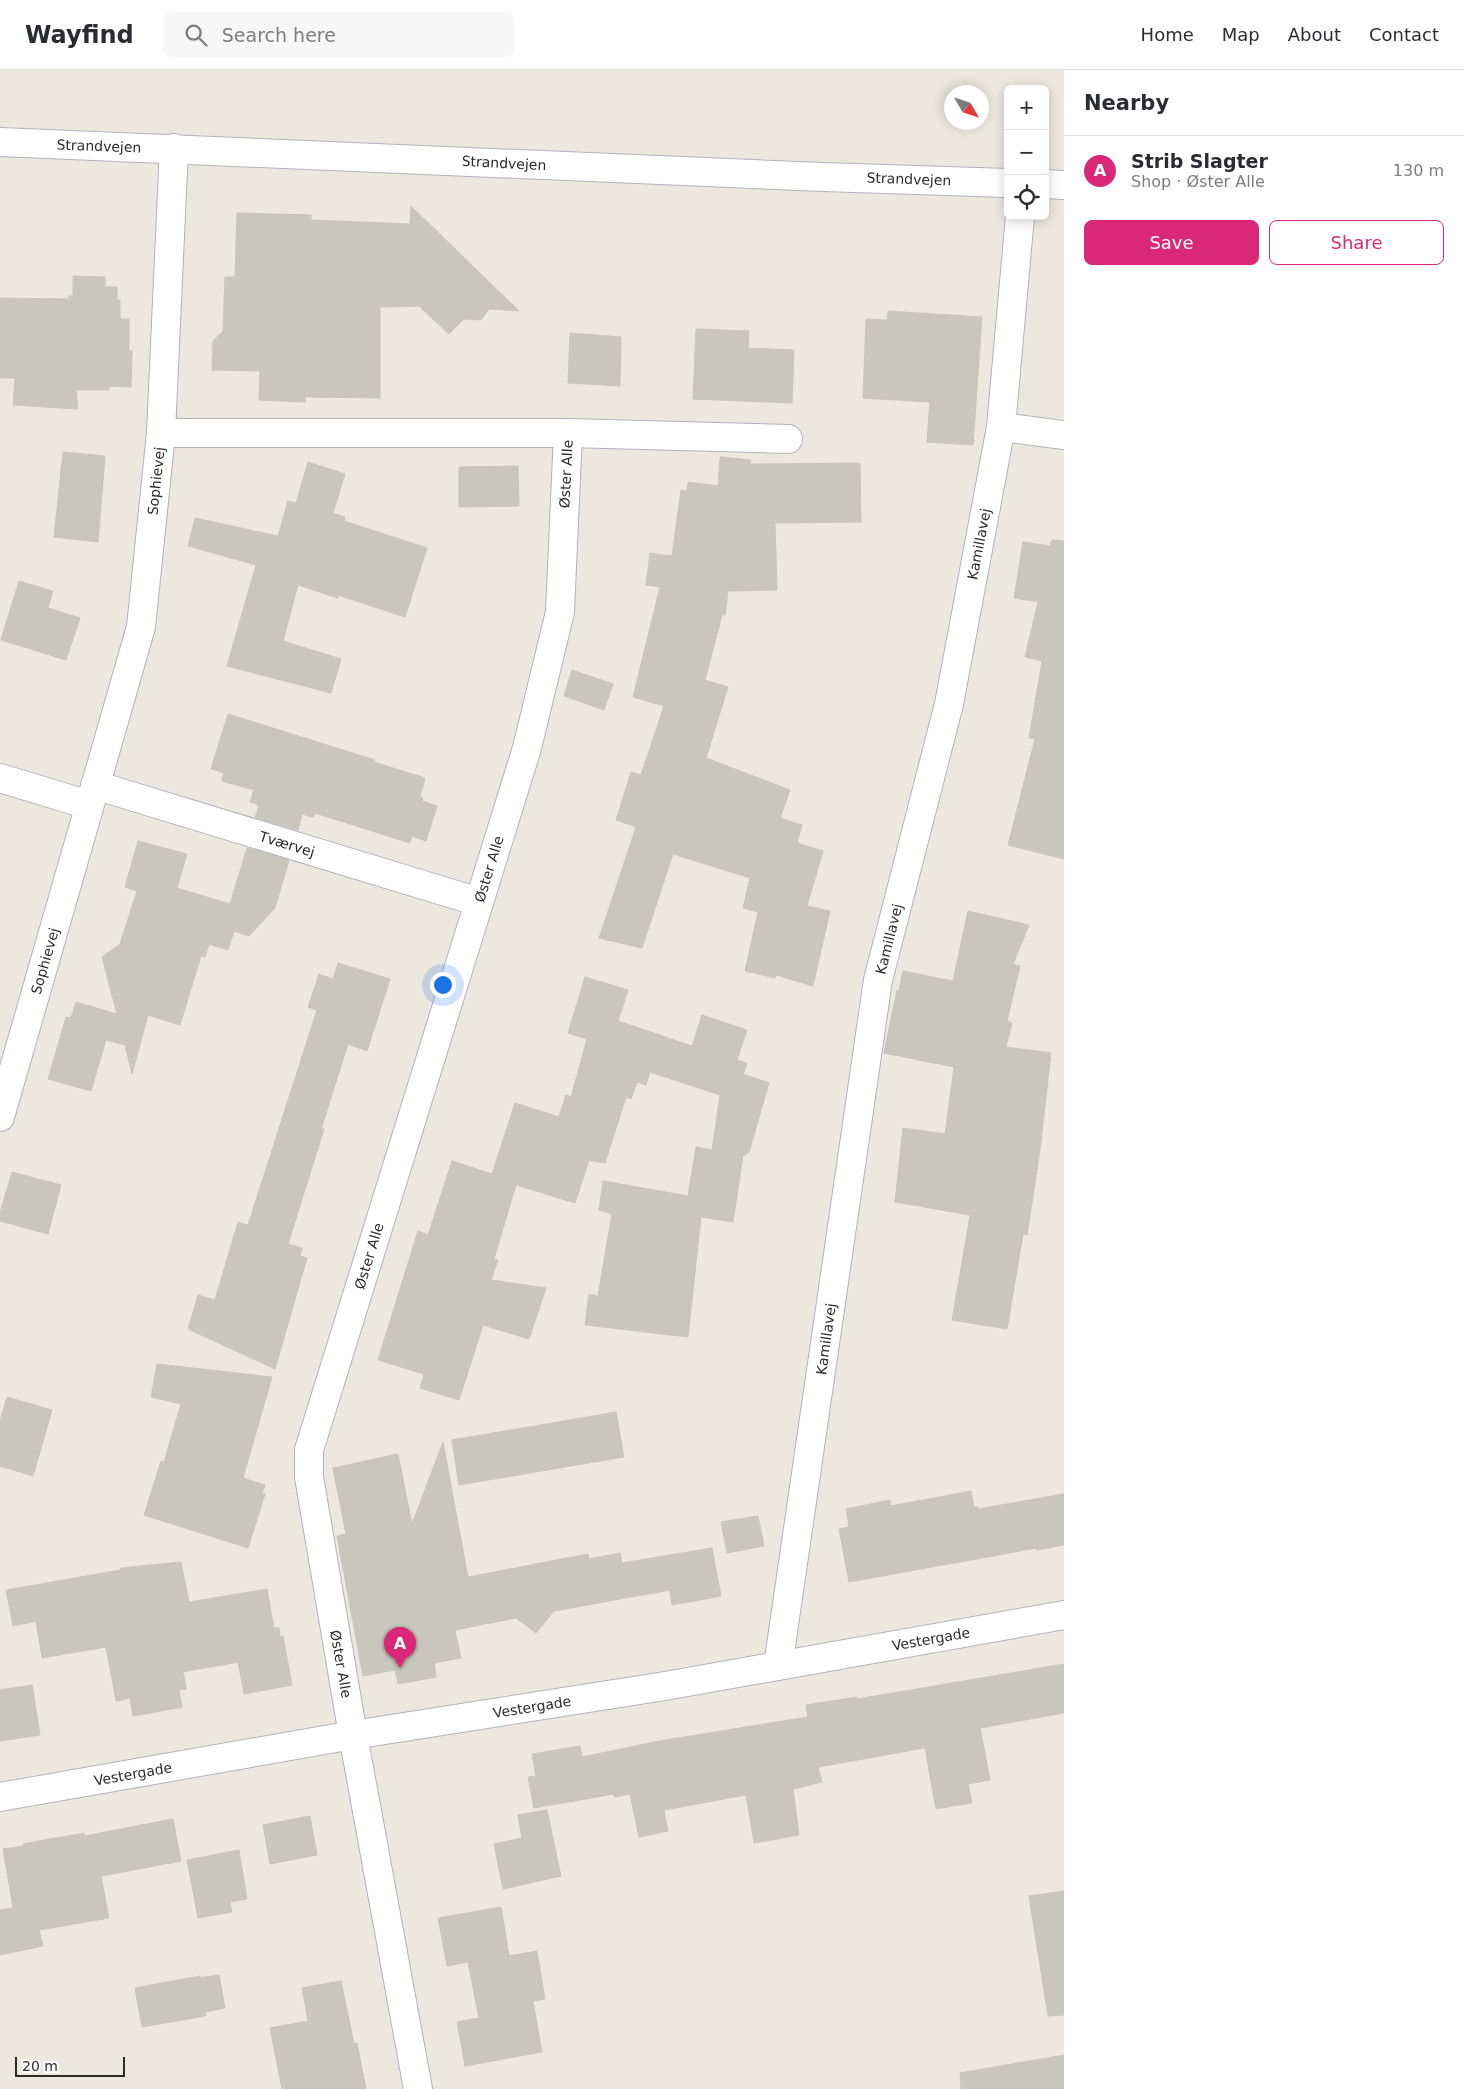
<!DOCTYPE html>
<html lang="en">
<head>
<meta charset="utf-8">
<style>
  :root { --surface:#fff; --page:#f7f7f7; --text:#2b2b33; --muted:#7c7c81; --line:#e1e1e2; --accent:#db2777 }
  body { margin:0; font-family:"DejaVu Sans",sans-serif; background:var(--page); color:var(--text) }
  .controls { position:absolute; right:15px; top:15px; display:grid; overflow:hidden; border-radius:8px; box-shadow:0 2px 12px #0003 }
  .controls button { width:45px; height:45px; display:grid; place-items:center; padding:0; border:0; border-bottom:1px solid var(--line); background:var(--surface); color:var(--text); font:25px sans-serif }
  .compass { position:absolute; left:944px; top:15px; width:45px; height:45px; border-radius:50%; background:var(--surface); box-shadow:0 2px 12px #0003; rotate:129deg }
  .scale { position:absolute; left:15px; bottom:12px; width:110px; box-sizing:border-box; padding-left:5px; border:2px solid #2b2b2b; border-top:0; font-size:14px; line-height:18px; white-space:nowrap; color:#2b2b2b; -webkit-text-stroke:4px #fff; paint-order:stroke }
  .you { position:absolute; left:442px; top:914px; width:18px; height:18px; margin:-12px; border:4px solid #fff; border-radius:50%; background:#1a73e8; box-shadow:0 0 0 8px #1a73e833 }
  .badge { display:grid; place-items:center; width:32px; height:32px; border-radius:50%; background:var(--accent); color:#fff; font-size:16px; font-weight:700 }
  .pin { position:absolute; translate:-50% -41px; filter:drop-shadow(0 1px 2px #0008) }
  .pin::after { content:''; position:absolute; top:26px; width:18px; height:15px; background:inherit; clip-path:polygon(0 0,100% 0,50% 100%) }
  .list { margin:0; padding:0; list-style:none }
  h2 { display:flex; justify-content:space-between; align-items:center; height:65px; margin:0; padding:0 20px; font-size:21px }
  h2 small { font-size:16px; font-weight:400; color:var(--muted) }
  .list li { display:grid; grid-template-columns:32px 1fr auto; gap:15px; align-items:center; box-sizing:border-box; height:70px; padding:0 20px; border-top:1px solid var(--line) }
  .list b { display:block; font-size:19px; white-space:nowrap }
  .list p { margin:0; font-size:16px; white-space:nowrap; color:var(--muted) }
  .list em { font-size:16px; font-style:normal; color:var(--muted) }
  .actions { display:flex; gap:10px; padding:15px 20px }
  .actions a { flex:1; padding:11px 0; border:1px solid var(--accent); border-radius:8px; text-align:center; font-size:18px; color:var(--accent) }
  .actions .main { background:var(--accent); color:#fff }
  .icon { flex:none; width:28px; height:28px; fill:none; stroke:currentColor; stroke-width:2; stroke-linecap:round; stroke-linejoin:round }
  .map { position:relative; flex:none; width:1064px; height:2019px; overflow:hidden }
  header { display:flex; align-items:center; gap:30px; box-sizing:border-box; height:70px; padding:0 25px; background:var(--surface); border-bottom:1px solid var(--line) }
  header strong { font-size:24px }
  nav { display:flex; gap:28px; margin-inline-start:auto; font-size:18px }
  .search { width:350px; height:45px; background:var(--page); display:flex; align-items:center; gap:12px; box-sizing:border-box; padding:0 18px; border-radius:8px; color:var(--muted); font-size:19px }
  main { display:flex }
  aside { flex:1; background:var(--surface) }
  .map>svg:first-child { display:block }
  .building { fill:#c9c6bc; stroke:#c9c5b7 }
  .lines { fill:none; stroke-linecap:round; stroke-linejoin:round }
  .minor-casing { stroke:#b1b1bf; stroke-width:30 }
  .minor { stroke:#fff; stroke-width:28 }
  .labels { text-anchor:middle; stroke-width:5; stroke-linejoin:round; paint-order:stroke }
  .street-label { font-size:14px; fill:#2b2b2b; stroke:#fff }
</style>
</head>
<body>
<header>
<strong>Wayfind</strong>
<div class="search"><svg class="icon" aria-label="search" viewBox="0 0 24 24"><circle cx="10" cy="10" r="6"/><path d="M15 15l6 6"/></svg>Search here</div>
<nav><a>Home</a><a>Map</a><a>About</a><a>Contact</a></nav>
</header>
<main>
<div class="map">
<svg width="1064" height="2019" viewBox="0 0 1064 2019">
  <rect width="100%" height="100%" fill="#ede8dd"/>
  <!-- building -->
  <g class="building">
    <polygon points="411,136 519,241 489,239 481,250 464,249 449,264 419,236 380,237 380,328 305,327 305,332 259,330 260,301 212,300 213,271 223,261 225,207 235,207 237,143 311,145 311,150 410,154"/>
    <polygon points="73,206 105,207 105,217 117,217 117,230 120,230 120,249 129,249 129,281 132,281 131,317 109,316 109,320 76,320 78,339 13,335 15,308 0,308 0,228 69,229 69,226 73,226"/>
    <polygon points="888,241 982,247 973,375 927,372 930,332 863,328 866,249 887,250"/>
    <polygon points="696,259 749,261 748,278 794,280 792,333 693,329"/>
    <polygon points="570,263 621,267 620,316 568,313"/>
    <polygon points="63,382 105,386 98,472 54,467"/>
    <polygon points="720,387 751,390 750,394 860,393 861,452 775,453 777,520 728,521 725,545 722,545 705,610 728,617 706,688 790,720 780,748 802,755 797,773 823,781 807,836 830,841 813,916 776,905 775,908 745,901 758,842 743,838 750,808 673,784 642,878 599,868 636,757 616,750 631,702 641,705 664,636 633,627 660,517 646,515 650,483 672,486 681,420 687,421 688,412 718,416"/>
    <polygon points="308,392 345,404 333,443 345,447 344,451 427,478 405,547 338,525 338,528 298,515 283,571 341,589 331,623 227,596 256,495 188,476 195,448 278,466 288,431 296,433"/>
    <polygon points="518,396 519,436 459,437 459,397"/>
    <polygon points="1052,470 1064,471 1064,789 1008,775 1035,669 1029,668 1042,591 1025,587 1038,532 1014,528 1023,472 1050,476"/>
    <polygon points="19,511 53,521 48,538 80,548 66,590 1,570"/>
    <polygon points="572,600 613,614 604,640 564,626"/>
    <polygon points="228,644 375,690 374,692 425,708 420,727 423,728 422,731 437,736 426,771 412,766 410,773 315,743 313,747 302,744 298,760 255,748 259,735 250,732 254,720 222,711 224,703 211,699"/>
    <polygon points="138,771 187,784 177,818 230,834 247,778 289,790 275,838 249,866 234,861 228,880 209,874 205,887 201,886 180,955 148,945 132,1004 125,975 106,970 91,1021 48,1009 66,947 71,948 76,932 117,944 102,887 120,874 137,821 125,817"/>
    <polygon points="968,841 1029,855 1013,894 1020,896 1007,951 1012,953 1006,977 1051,983 1040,1080 1027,1165 1023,1164 1007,1259 952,1250 970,1145 895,1132 903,1058 945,1064 954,997 884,983 897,920 899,921 903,901 953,911"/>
    <polygon points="338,893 390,909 367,981 348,974 321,1059 324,1059 288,1174 302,1178 300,1186 307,1188 275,1299 188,1259 198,1225 215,1230 238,1152 248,1155 317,940 308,937 319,904 333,909"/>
    <polygon points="585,907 628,920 618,951 692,976 702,945 747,960 737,990 747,993 743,1004 769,1013 749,1082 743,1086 733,1152 701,1147 688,1267 585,1255 589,1224 598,1226 612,1144 599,1140 603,1111 688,1126 696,1077 712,1080 720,1025 650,1002 646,1015 637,1012 631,1029 626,1027 605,1093 589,1090 575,1133 516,1115 494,1189 498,1190 491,1210 546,1218 529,1269 483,1255 459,1330 420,1318 424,1304 378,1290 418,1161 428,1165 452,1091 492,1104 515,1033 559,1047 566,1025 571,1027 587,969 568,963"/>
    <polygon points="12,1102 61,1115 48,1164 0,1151 0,1143"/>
    <polygon points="157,1294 272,1307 243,1408 265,1415 262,1423 265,1424 248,1478 144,1445 161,1391 164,1392 181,1334 151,1327"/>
    <polygon points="7,1327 52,1340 33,1406 0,1396 0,1351"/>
    <polygon points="616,1342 624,1387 459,1415 452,1370"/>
    <polygon points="443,1372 468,1507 588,1484 589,1489 620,1483 622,1493 712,1478 721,1526 672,1535 670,1520 554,1541 536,1563 516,1548 455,1560 461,1588 434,1593 436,1607 398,1614 395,1600 363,1606 337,1466 346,1464 333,1398 398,1384 412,1454"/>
    <polygon points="971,1421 974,1437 978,1437 978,1439 1064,1424 1064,1475 1037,1480 1037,1478 849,1512 839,1459 849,1457 846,1439 890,1430 891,1436"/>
    <polygon points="758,1446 764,1476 727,1483 721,1452"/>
    <polygon points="181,1492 189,1532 267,1519 274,1558 279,1558 280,1567 283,1566 292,1615 244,1624 238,1592 183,1602 186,1619 179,1620 182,1637 133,1646 130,1628 116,1631 106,1577 42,1588 36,1551 13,1556 6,1520 121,1500 121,1498"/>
    <polygon points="1064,1594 1064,1643 980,1658 990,1710 968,1714 972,1733 936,1739 925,1678 818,1697 822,1712 793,1719 799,1765 754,1773 746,1725 664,1740 668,1761 639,1767 630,1724 615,1727 614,1724 534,1738 528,1707 536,1706 532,1684 580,1676 582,1687 665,1670 808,1647 806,1635 857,1627 857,1629"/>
    <polygon points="32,1615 40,1665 0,1671 0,1620"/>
    <polygon points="547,1740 561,1806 503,1819 494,1774 522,1768 518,1745"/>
    <polygon points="310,1746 317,1785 270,1794 263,1755"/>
    <polygon points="173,1749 181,1791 101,1806 109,1848 39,1860 43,1876 0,1885 0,1840 13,1838 3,1779 24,1776 23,1774 84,1763 84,1766"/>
    <polygon points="239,1780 247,1829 230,1832 232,1842 198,1848 187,1790"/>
    <polygon points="1064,1821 1064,1945 1048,1946 1029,1826"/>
    <polygon points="501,1837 509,1886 537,1881 545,1929 533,1931 542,1982 465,1996 457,1952 479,1948 468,1892 447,1896 438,1848"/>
    <polygon points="219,1905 225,1938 205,1942 206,1946 142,1957 135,1918 200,1906 200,1908"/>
    <polygon points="341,1911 354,1974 357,1973 366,2019 282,2019 270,1958 308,1951 302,1918"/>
    <polygon points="1064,1985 1064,2019 961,2019 960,2003"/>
  </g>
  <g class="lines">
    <!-- minor casing -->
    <g class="minor-casing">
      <g id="minor">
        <polyline points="0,72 823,107 1008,113"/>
        <polyline points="1045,114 1064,115"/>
        <polyline points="1001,357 1064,365"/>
        <polyline points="161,363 568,363 788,369"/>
        <polyline points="0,708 89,735"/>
        <polyline points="95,715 479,832"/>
        <polyline points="0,1047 141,557 161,363 174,78"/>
        <polyline points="778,1596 878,910 949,634 1001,357 1020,146"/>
        <polyline points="0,1727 353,1665 665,1616 1064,1545"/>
        <polyline points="418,2019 353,1665 309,1407 309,1380 527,678 560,542 568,363"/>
      </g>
    </g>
    <!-- minor -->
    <use href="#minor" class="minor"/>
  </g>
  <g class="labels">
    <!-- street labels -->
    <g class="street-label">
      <text transform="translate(99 76) rotate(2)" y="5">Strandvejen</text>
      <text transform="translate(504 93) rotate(3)" y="5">Strandvejen</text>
      <text transform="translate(909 109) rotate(2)" y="5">Strandvejen</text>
      <text transform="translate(566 404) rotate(-87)" y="5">Øster Alle</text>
      <text transform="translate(156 411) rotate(-84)" y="5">Sophievej</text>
      <text transform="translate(979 474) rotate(-79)" y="5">Kamillavej</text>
      <text transform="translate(287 774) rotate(17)" y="5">Tværvej</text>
      <text transform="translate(489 799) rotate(-73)" y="5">Øster Alle</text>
      <text transform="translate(889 869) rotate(-76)" y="5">Kamillavej</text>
      <text transform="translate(45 891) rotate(-74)" y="5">Sophievej</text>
      <text transform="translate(369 1186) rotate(-73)" y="5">Øster Alle</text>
      <text transform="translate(826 1269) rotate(-82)" y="5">Kamillavej</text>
      <text transform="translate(931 1569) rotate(-10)" y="5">Vestergade</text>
      <text transform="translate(341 1594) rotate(80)" y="5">Øster Alle</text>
      <text transform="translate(532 1637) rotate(-9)" y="5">Vestergade</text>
      <text transform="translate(133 1704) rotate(-10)" y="5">Vestergade</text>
    </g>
  </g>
</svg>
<div class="controls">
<button>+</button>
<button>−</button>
<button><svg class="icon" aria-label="locate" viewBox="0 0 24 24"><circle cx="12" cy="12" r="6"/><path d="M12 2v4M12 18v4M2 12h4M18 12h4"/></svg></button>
</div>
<svg class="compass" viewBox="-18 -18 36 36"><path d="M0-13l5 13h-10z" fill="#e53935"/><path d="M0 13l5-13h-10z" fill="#7c7c81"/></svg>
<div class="scale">20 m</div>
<div class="you"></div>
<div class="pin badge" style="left:400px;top:1598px">A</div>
</div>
<aside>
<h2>Nearby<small></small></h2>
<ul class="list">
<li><span class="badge">A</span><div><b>Strib Slagter</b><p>Shop · Øster Alle</p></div><em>130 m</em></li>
</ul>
<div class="actions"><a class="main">Save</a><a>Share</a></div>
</aside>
</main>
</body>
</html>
